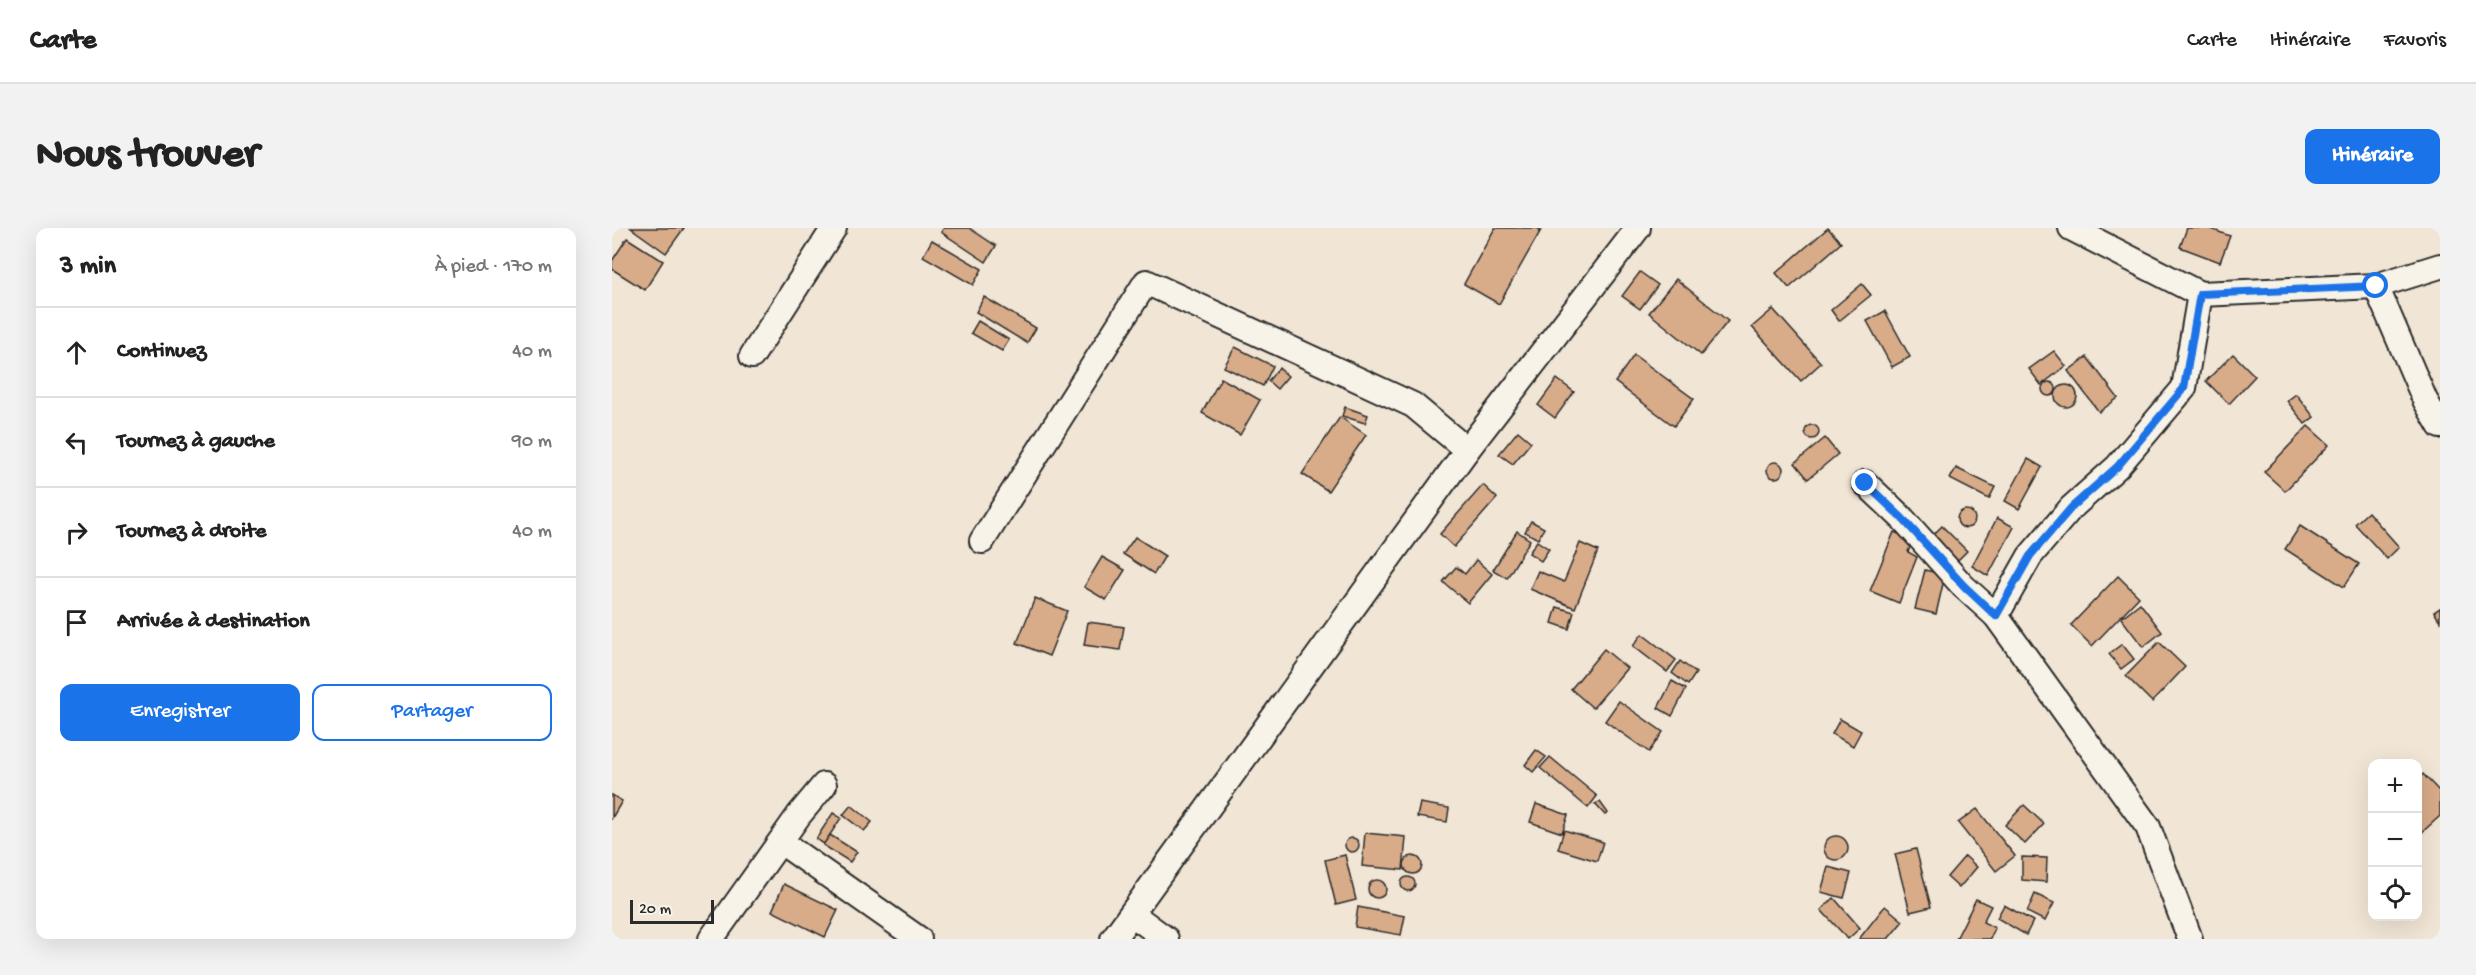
<!DOCTYPE html>
<html lang="fr">
<head>
<meta charset="utf-8">
<style>
  :root { --surface:#fff; --page:#f2f2f2; --text:#222; --muted:#767676; --line:#e0e0e0; --accent:#1a73e8 }
  body { margin:0; font-family:"Gochi Hand",sans-serif; background:var(--page); color:var(--text) }
  .controls { position:absolute; right:18px; bottom:18px; display:grid; overflow:hidden; border-radius:12px; box-shadow:0 6px 24px #0002 }
  .controls button { width:54px; height:54px; display:grid; place-items:center; padding:0; border:0; border-bottom:2px solid var(--line); background:var(--surface); color:var(--text); font:30px sans-serif }
  .scale { position:absolute; left:18px; bottom:15px; width:84px; box-sizing:border-box; padding-left:6px; border:3px solid #2b2b2b; border-top:0; font-size:16px; line-height:21px; white-space:nowrap; color:#2b2b2b; -webkit-text-stroke:4px #f7f3e8; paint-order:stroke }
  .stop { position:absolute; width:18px; height:18px; margin:-14px; border:4px solid #1a73e8; border-radius:50%; background:#fff }
  .stop.end { background:#1a73e8; border-color:#fff; box-shadow:0 2px 6px #0008 }
  .list { margin:0; padding:0; list-style:none }
  h2 { display:flex; justify-content:space-between; align-items:center; height:78px; margin:0; padding:0 24px; font-size:26px }
  h2 small { font-size:20px; font-weight:400; color:var(--muted) }
  .list li { display:grid; grid-template-columns:39px 1fr auto; gap:18px; align-items:center; box-sizing:border-box; height:90px; padding:0 24px; border-top:2px solid var(--line) }
  .list b { display:block; font-size:22px; white-space:nowrap }
  .list em { font-size:20px; font-style:normal; color:var(--muted) }
  .actions { display:flex; gap:12px; padding:18px 24px }
  .actions a { flex:1; padding:14px 0; border:2px solid var(--accent); border-radius:12px; text-align:center; font-size:21px; color:var(--accent) }
  .actions .main { background:var(--accent); color:#fff }
  .icon { flex:none; width:33px; height:33px; fill:none; stroke:currentColor; stroke-width:2; stroke-linecap:round; stroke-linejoin:round }
  .map { position:relative; flex:none; width:1828px; height:711px; overflow:hidden; border-radius:12px }
  header { display:flex; align-items:center; gap:36px; box-sizing:border-box; height:84px; padding:0 30px; background:var(--surface); border-bottom:2px solid var(--line) }
  header strong { font-size:28px }
  nav { display:flex; gap:33px; margin-inline-start:auto; font-size:21px }
  .intro { display:flex; align-items:center; justify-content:space-between; box-sizing:border-box; height:144px; padding:0 36px }
  h1 { margin:0; font-size:42px }
  .button { padding:15px 27px; border-radius:12px; background:var(--accent); color:#fff; font-size:21px; font-weight:700 }
  main { display:flex; gap:36px; padding:0 36px }
  aside { flex:1; background:var(--surface); border-radius:12px; box-shadow:0 6px 24px #0002 }
  .map>svg:first-child { display:block }
  .building { fill:#d8ab89; stroke:#2b2b2b; stroke-width:1.5 }
  .lines { fill:none; stroke-linecap:round; stroke-linejoin:round }
  .street-casing { stroke:#2b2b2b; stroke-width:28 }
  .street { stroke:#f7f3e8; stroke-width:24 }
  .route { stroke:#1a73e8; stroke-width:8 }
</style>
</head>
<body>
<header>
<strong>Carte</strong>
<nav><a>Carte</a><a>Itinéraire</a><a>Favoris</a></nav>
</header>
<div class="intro"><h1>Nous trouver</h1><a class="button">Itinéraire</a></div>
<main>
<aside>
<h2>3 min<small>À pied · 170 m</small></h2>
<ul class="list">
<li><svg class="icon" aria-label="ahead" viewBox="0 0 24 24"><path d="M12 20V5M6 11l6-6 6 6"/></svg><div><b>Continuez</b></div><em>40 m</em></li>
<li><svg class="icon" aria-label="left" viewBox="0 0 24 24"><path d="M17 20v-9H6M10 6l-5 5 5 5"/></svg><div><b>Tournez à gauche</b></div><em>90 m</em></li>
<li><svg class="icon" aria-label="right" viewBox="0 0 24 24"><path d="M7 20v-9h11M14 6l5 5-5 5"/></svg><div><b>Tournez à droite</b></div><em>40 m</em></li>
<li><svg class="icon" aria-label="arrive" viewBox="0 0 24 24"><path d="M6 21V4h12l-3 4 3 4H6"/></svg><div><b>Arrivée à destination</b></div></li>
</ul>
<div class="actions"><a class="main">Enregistrer</a><a>Partager</a></div>
</aside>
<div class="map">
<svg width="1828" height="711" viewBox="0 0 1828 711">
  <rect width="100%" height="100%" fill="#f1e5d5"/>
  <filter id="ink" filterUnits="userSpaceOnUse"><feTurbulence type="fractalNoise" baseFrequency=".0167" numOctaves="2"/><feDisplacementMap in="SourceGraphic" scale="12" xChannelSelector="R" yChannelSelector="G"/><feConvolveMatrix kernelMatrix="1 2 1 2 8 2 1 2 1" color-interpolation-filters="sRGB"/></filter>
  <g filter="url(#ink)">
    <!-- building -->
    <g class="building">
      <polygon points="19,0 72,0 54,25"/>
      <polygon points="332,0 357,0 384,18 374,34 329,4"/>
      <polygon points="883,0 925,0 929,2 887,76 852,56"/>
      <polygon points="1216,0 1229,15 1177,60 1164,45"/>
      <polygon points="1575,0 1596,0 1618,8 1608,34 1568,19"/>
      <polygon points="15,10 51,33 33,62 0,41 0,33"/>
      <polygon points="320,12 370,41 361,57 311,28"/>
      <polygon points="1028,44 1046,57 1028,81 1010,68"/>
      <polygon points="1064,51 1116,93 1089,127 1037,85"/>
      <polygon points="1250,56 1259,67 1227,93 1219,82"/>
      <polygon points="372,69 424,100 415,115 364,84"/>
      <polygon points="1161,81 1209,135 1189,153 1140,99"/>
      <polygon points="1273,83 1298,129 1280,139 1255,93"/>
      <polygon points="366,93 397,112 390,123 359,105"/>
      <polygon points="623,119 661,138 651,158 612,139"/>
      <polygon points="1442,123 1454,138 1429,157 1417,141"/>
      <polygon points="1621,126 1643,148 1617,176 1594,153"/>
      <polygon points="1022,127 1082,171 1062,198 1003,154"/>
      <polygon points="1475,129 1506,170 1487,184 1456,143"/>
      <polygon points="667,140 676,148 665,161 656,153"/>
      <polygon points="609,150 648,172 628,207 590,185"/>
      <polygon points="945,151 962,164 943,190 926,177"/>
      <circle cx="1437" cy="161" r="7"/>
      <circle cx="1454" cy="168" r="11"/>
      <polygon points="1684,166 1702,189 1693,196 1675,173"/>
      <polygon points="733,179 756,187 753,195 730,188"/>
      <polygon points="728,189 754,207 716,263 690,246"/>
      <circle cx="1200" cy="204" r="7"/>
      <polygon points="1696,198 1717,217 1673,263 1652,244"/>
      <polygon points="906,203 919,214 901,236 887,226"/>
      <polygon points="1213,210 1226,226 1196,251 1183,235"/>
      <polygon points="1416,231 1430,239 1407,281 1393,273"/>
      <circle cx="1163" cy="242" r="8"/>
      <polygon points="1344,240 1383,259 1377,271 1338,251"/>
      <polygon points="871,257 885,270 842,319 828,306"/>
      <circle cx="1354" cy="291" r="9"/>
      <polygon points="1756,284 1787,319 1775,331 1743,296"/>
      <polygon points="1385,290 1402,299 1376,348 1360,338"/>
      <polygon points="919,293 932,300 926,311 913,304"/>
      <polygon points="1330,298 1355,323 1342,336 1318,310"/>
      <polygon points="1688,298 1747,336 1732,359 1673,321"/>
      <polygon points="905,303 918,312 895,350 881,342"/>
      <polygon points="1282,304 1301,312 1296,324 1305,329 1287,375 1258,363"/>
      <polygon points="523,309 553,328 542,346 511,326"/>
      <polygon points="925,313 937,321 929,333 917,325"/>
      <polygon points="968,315 986,323 963,380 918,361 926,343 952,354"/>
      <polygon points="490,329 513,342 494,372 472,359"/>
      <polygon points="864,332 880,346 856,375 831,354 844,339 853,346"/>
      <polygon points="1313,342 1333,347 1324,386 1303,381"/>
      <polygon points="1506,348 1527,369 1480,418 1459,397"/>
      <polygon points="423,370 455,383 437,428 405,415"/>
      <polygon points="1528,375 1550,404 1531,419 1509,390"/>
      <polygon points="945,379 962,384 957,401 940,395"/>
      <polygon points="1828,380 1828,393 1822,384"/>
      <polygon points="476,394 512,399 508,422 472,417"/>
      <polygon points="1030,406 1064,432 1055,444 1021,418"/>
      <polygon points="1547,414 1573,439 1540,474 1514,448"/>
      <polygon points="1510,416 1522,431 1509,441 1497,426"/>
      <polygon points="992,421 1015,440 981,480 959,461"/>
      <polygon points="1068,433 1084,445 1076,457 1060,445"/>
      <polygon points="1060,453 1074,461 1060,488 1046,480"/>
      <polygon points="1007,473 1051,504 1037,524 993,493"/>
      <polygon points="1228,491 1249,503 1241,518 1220,506"/>
      <polygon points="924,522 934,529 921,544 913,537"/>
      <polygon points="938,529 985,568 976,580 928,540"/>
      <polygon points="1811,546 1828,564 1828,588 1807,607 1806,605 1806,551"/>
      <polygon points="0,567 10,573 0,590"/>
      <polygon points="988,574 996,585 993,587 983,576"/>
      <polygon points="808,575 837,580 835,594 805,589"/>
      <polygon points="924,576 956,587 950,605 918,594"/>
      <polygon points="239,577 260,594 252,603 231,587"/>
      <polygon points="1412,577 1432,596 1413,616 1393,597"/>
      <polygon points="1365,581 1403,628 1384,643 1346,595"/>
      <polygon points="221,585 229,590 212,616 204,611"/>
      <polygon points="952,602 991,614 985,633 946,621"/>
      <polygon points="753,605 794,609 791,642 750,638"/>
      <polygon points="218,607 245,624 238,634 211,617"/>
      <circle cx="1224" cy="620" r="12"/>
      <circle cx="740" cy="617" r="7"/>
      <polygon points="1304,621 1319,679 1298,684 1283,626"/>
      <polygon points="733,627 744,672 724,677 713,632"/>
      <circle cx="801" cy="637" r="9"/>
      <polygon points="1353,628 1365,639 1347,660 1335,649"/>
      <polygon points="1410,629 1435,630 1434,654 1410,652"/>
      <polygon points="1216,639 1239,645 1232,670 1209,664"/>
      <circle cx="796" cy="656" r="7"/>
      <circle cx="765" cy="661" r="9"/>
      <polygon points="172,656 226,682 213,709 160,683"/>
      <polygon points="1423,666 1442,675 1433,693 1415,684"/>
      <polygon points="1222,670 1248,700 1236,711 1209,682"/>
      <polygon points="1364,671 1379,678 1371,694 1383,700 1378,711 1344,711"/>
      <polygon points="1392,677 1421,693 1414,707 1385,690"/>
      <polygon points="1273,678 1291,693 1276,711 1247,711"/>
      <polygon points="746,679 793,688 789,707 743,699"/>
    </g>
    <g class="lines">
      <!-- street casing -->
      <g class="street-casing">
        <g id="street">
          <polyline points="1459,0 1588,66 1764,58 1828,38"/>
          <polyline points="1764,58 1813,172 1828,198"/>
          <polyline points="140,128 222,0"/>
          <polyline points="1253,255 1290,290 1351,358 1384,388 1536,599 1578,711"/>
          <polyline points="370,313 534,54 801,177 855,222"/>
          <polyline points="1384,388 1418,328 1459,280 1505,239 1572,160 1588,66"/>
          <polyline points="169,614 307,711"/>
          <polyline points="520,686 554,711"/>
          <polyline points="99,711 187,587 212,557"/>
          <polyline points="501,711 855,222 1026,0"/>
        </g>
      </g>
      <!-- street -->
      <use href="#street" class="street"/>
    </g>
  </g>
  <g class="lines" filter="url(#ink)">
    <!-- route -->
    <polyline class="route" points="1253,255 1290,290 1352,358 1384,388 1418,328 1459,280 1505,239 1572,160 1588,66 1764,58"/>
  </g>
</svg>
<div class="controls">
<button>+</button>
<button>−</button>
<button><svg class="icon" aria-label="locate" viewBox="0 0 24 24"><circle cx="12" cy="12" r="6"/><path d="M12 2v4M12 18v4M2 12h4M18 12h4"/></svg></button>
</div>
<div class="scale">20 m</div>
<div class="stop" style="left:1764px;top:58px"></div>
<div class="stop end" style="left:1253px;top:255px"></div>
</div>
</main>
</body>
</html>
